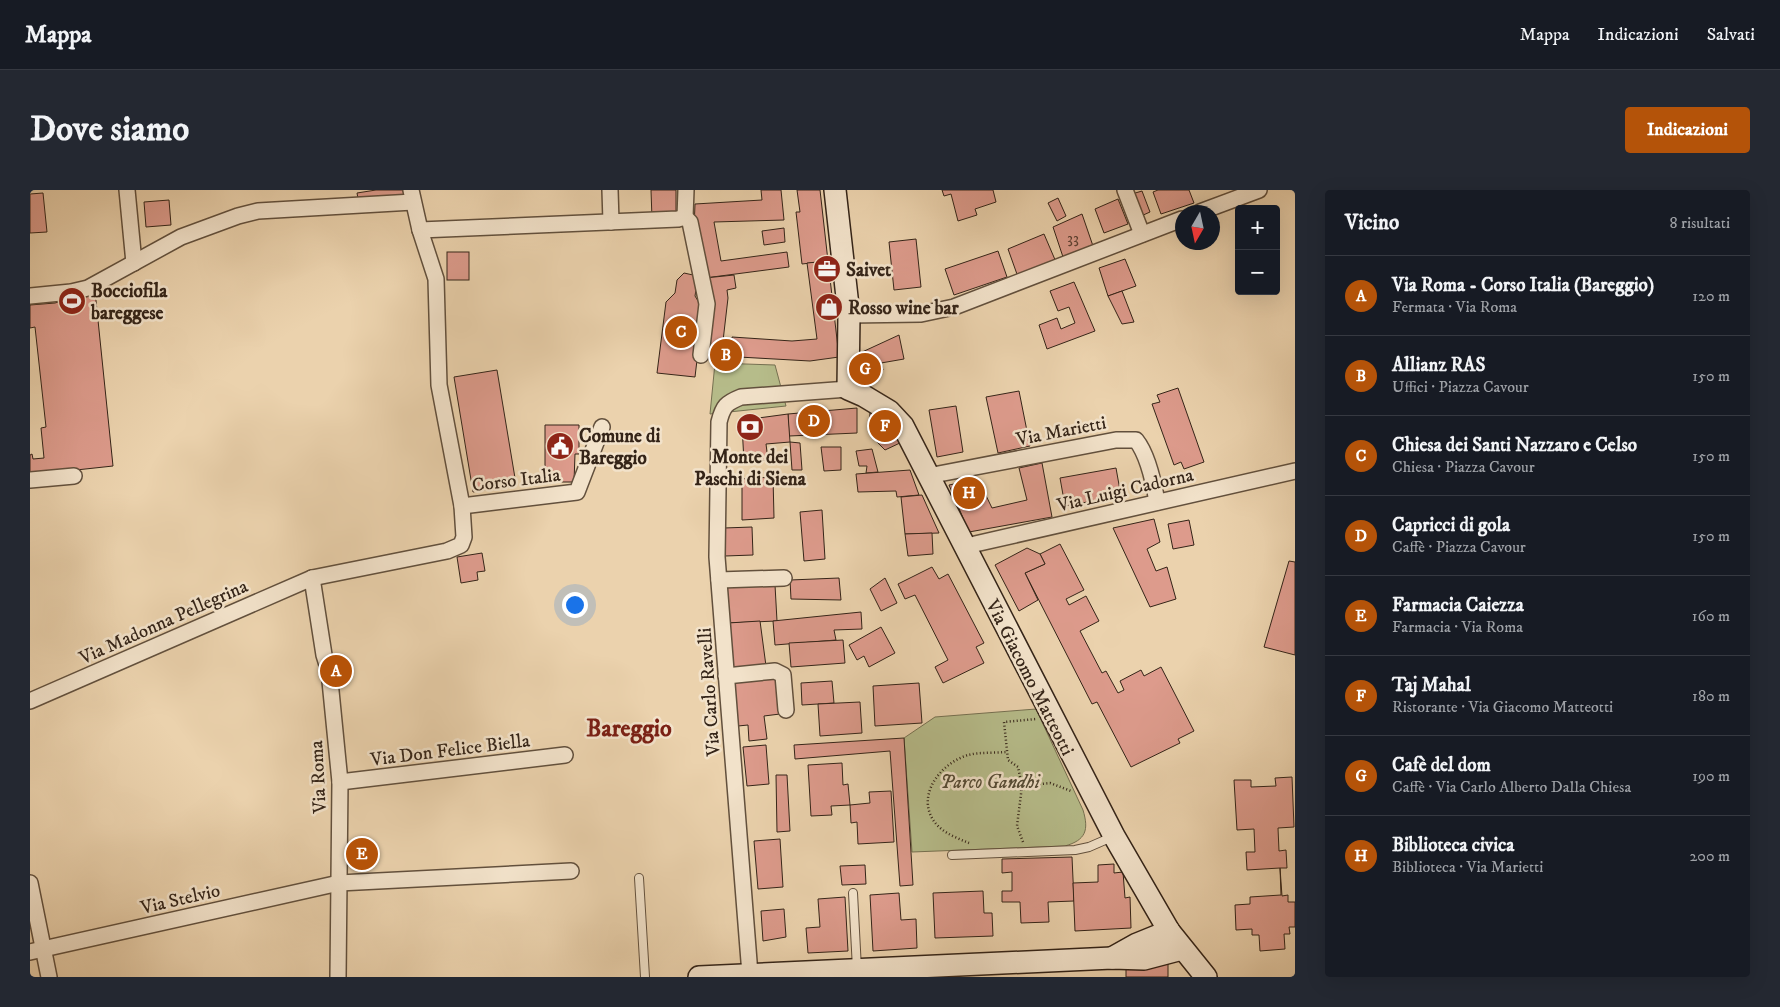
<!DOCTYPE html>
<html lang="it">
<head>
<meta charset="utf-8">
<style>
  :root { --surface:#171b24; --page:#242831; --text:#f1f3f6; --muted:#9ea1a6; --line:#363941; --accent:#b45309 }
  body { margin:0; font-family:"IM FELL DW Pica",serif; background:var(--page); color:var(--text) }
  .controls { position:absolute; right:15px; top:15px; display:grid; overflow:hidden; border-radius:5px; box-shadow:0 5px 20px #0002 }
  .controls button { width:45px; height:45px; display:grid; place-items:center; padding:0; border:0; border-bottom:1px solid var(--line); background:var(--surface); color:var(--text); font:25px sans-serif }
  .compass { position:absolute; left:1145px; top:15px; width:45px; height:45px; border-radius:50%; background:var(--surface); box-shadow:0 5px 20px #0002; rotate:189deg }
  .you { position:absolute; left:544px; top:414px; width:18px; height:18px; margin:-12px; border:4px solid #fff; border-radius:50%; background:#1a73e8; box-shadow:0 0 0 8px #1a73e833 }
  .badge { display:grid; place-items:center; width:32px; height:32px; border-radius:50%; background:var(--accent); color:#fff; font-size:16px; font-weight:700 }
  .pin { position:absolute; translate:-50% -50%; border:2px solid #fff; box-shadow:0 1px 5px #0006 }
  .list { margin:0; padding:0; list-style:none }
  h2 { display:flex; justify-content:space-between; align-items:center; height:65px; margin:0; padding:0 20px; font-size:21px }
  h2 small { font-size:16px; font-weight:400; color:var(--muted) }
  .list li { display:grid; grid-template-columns:32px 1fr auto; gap:15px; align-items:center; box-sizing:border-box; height:80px; padding:0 20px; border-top:1px solid var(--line) }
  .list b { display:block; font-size:19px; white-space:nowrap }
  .list p { margin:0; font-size:16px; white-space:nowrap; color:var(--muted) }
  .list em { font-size:16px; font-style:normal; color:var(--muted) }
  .map { position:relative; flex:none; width:1265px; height:787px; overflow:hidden; border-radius:5px }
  header { display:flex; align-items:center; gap:30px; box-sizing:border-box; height:70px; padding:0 25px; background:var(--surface); border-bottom:1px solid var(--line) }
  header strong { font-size:24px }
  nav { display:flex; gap:28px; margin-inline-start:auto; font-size:18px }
  .intro { display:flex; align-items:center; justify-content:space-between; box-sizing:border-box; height:120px; padding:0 30px }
  h1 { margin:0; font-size:35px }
  .button { padding:12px 22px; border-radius:5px; background:var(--accent); color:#fff; font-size:18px; font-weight:700 }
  main { display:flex; gap:30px; padding:0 30px }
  aside { flex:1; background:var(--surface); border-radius:5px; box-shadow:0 5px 20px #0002 }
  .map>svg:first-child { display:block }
  .green { fill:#b6bc8a; stroke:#757051 }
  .building { fill:#dd9b8c; stroke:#342418 }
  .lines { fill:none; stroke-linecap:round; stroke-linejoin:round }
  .lane-casing { stroke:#62503d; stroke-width:10 }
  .street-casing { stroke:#62503d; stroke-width:18 }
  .secondary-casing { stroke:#342418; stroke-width:24 }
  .path { stroke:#342418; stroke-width:2.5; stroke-dasharray:1 2.5; stroke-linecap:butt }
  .lane { stroke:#f2e2ca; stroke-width:8 }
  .street { stroke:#f2e2ca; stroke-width:15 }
  .secondary { stroke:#f2e2ca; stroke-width:21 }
  .labels { text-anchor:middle; stroke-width:5; stroke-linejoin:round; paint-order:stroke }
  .number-label { font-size:16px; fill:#5e4235 }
  .poi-label { font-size:19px; font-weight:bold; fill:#342418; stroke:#f2e2ca; text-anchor:start }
  .street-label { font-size:19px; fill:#342418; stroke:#f2e2ca }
  .park-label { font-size:19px; font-style:italic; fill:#544a34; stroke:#f2e2ca }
  .district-label { font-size:24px; font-weight:bold; fill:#7a1f14; stroke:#f2e2ca }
</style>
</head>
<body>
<header>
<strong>Mappa</strong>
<nav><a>Mappa</a><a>Indicazioni</a><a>Salvati</a></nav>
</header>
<div class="intro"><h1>Dove siamo</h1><a class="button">Indicazioni</a></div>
<main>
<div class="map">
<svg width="1265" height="787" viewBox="0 0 1265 787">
  <rect width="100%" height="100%" fill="#ebd2ad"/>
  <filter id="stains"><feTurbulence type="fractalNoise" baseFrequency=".004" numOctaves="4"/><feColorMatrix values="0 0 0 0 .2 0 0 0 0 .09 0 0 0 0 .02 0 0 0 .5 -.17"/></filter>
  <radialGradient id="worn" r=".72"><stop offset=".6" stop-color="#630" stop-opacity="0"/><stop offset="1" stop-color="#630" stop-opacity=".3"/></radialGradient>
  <!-- green -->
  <g class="green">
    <polygon points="685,173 745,175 756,216 680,224"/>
    <path d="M1006,519L1053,620C1059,640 1056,650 1035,656L882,662L874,548L905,527Z"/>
  </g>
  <!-- building -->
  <g class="building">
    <polygon points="346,0 373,0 375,11 329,14 327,3"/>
    <polygon points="621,0 646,0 646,28 622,29"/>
    <polygon points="731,0 751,0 754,30 684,32 691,71 757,62 759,77 675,88 664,39 665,14 732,10"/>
    <polygon points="767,0 790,0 798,71 772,74 766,22 770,22"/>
    <polygon points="912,0 963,0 966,12 945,19 947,25 928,31 921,4 914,6"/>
    <polygon points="1128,0 1159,0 1164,13 1131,24 1123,2"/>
    <polygon points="1112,1 1120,22 1111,26 1102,4"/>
    <polygon points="13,3 17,42 0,43 0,4"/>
    <polygon points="1028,8 1036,26 1027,31 1018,13"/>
    <polygon points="1088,9 1098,34 1074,43 1065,19"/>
    <polygon points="139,10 141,35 116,37 114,12"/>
    <polygon points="1052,24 1063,56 1033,67 1023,37"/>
    <polygon points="754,38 755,52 734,55 732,41"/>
    <polygon points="1014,44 1026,72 988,87 978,59"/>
    <polygon points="886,49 891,97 864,100 859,52"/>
    <polygon points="968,61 977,87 924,105 915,79"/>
    <rect x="417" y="62" width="22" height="28"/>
    <polygon points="1095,69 1106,96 1078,106 1069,78"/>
    <polygon points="798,71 809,167 780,171 673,165 675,88 704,85 706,98 697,100 698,108 693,151 702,151 702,147 762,151 787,149 777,73"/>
    <polygon points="654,83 663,85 667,93 665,106 673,119 665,187 627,183 636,112 645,103 647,90"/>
    <polygon points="1044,92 1065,141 1017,159 1009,135 1027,128 1031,139 1045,133 1039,117 1028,121 1020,101"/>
    <polygon points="65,101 83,276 0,285 0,265 2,264 3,269 14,268 11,238 16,237 5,137 0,138 0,115 25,113"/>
    <polygon points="1092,101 1104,132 1092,134 1078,106"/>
    <polygon points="869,145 874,169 851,173 853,180 836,185 830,163"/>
    <polygon points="467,180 486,294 443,302 424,187"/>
    <polygon points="1148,198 1174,272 1154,279 1151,272 1144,275 1122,214 1130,212 1127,205"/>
    <polygon points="989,201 1000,256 968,263 956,207"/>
    <polygon points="926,216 933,262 907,267 899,220"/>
    <polygon points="827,218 827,243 759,246 758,224"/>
    <polygon points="840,222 853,228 872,252 855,260 845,250 839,238"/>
    <polygon points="758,224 760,252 736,254 738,270 714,272 712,235 722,234 721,229"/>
    <polygon points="515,235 549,235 549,264 545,264 544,292 515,292"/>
    <polygon points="760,252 770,253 772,280 762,280"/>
    <polygon points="791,257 811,257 811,280 794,281"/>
    <polygon points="842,259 848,282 836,283 837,276 829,276 826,261"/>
    <polygon points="1012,273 1022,327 939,342 919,295 948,289 962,318 997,310 989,278"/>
    <polygon points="1086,278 1091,306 1035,316 1030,288"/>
    <polygon points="880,280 889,305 867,307 866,301 828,302 826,284"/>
    <polygon points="743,287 744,328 712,330 712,289"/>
    <polygon points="892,305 909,343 875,344 871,307"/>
    <polygon points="792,320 795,369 774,371 770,322"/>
    <polygon points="1124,329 1130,352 1117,359 1126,381 1137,377 1146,409 1120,417 1083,338"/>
    <polygon points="1159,330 1164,355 1143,359 1138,334"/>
    <polygon points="722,337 723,365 695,366 694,338"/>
    <polygon points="902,343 903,364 878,366 875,344"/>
    <polygon points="1030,354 1054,400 1036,409 1039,415 1056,406 1069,431 1050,441 1072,483 1076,481 1088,503 1094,500 1090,491 1111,480 1114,486 1131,477 1164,541 1148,549 1150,553 1101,577 1067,512 1062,514 995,383 1015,374 1010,364"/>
    <polygon points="997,358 1010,364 1015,374 995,383 1008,410 989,421 965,375"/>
    <polygon points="452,363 455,381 447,382 448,390 431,393 427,367"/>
    <polygon points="1259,371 1265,372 1265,465 1234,457"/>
    <polygon points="902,377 909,389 918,384 954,453 946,457 954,473 913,493 905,477 918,470 885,405 875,409 868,394"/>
    <polygon points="809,388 811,410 761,409 760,390"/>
    <polygon points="855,388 867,413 851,421 840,399"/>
    <polygon points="697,395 745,395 747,431 698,433"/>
    <polygon points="831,422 832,439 804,440 806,450 745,455 743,431"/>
    <polygon points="730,431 736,476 703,479 698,433"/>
    <polygon points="851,437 865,463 839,477 834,466 827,470 819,455"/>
    <polygon points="813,450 815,473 761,477 759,453"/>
    <polygon points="746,485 750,524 734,526 737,549 719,551 718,535 708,536 703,489"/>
    <polygon points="802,491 804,513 772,515 771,493"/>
    <polygon points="889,493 892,533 845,536 843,496"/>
    <polygon points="830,512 832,543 790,546 788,514"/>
    <polygon points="874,548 883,695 870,696 860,561 765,569 764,555"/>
    <polygon points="736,555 739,594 717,596 713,557"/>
    <polygon points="812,573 813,595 818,594 820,615 801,616 802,625 781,626 778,575"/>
    <polygon points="746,585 757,585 760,641 747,642"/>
    <polygon points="1262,587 1264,637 1248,638 1249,661 1256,660 1257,678 1250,678 1252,706 1258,705 1258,712 1265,712 1265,737 1259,737 1260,744 1254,744 1255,759 1230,761 1229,745 1222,745 1222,739 1206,740 1205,715 1220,714 1220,707 1251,705 1250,678 1217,680 1216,662 1225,662 1224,639 1207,640 1204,590 1221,590 1221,597 1246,596 1245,588"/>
    <polygon points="861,601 864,652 828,654 827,632 821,633 820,615 840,613 839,602"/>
    <polygon points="750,649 753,697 728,699 724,651"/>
    <polygon points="1042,667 1044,711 1018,712 1019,732 991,733 990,712 972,712 972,701 982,701 982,682 972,683 972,669"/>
    <polygon points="1084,674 1084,683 1093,682 1095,708 1100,707 1101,738 1045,741 1043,693 1068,692 1068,675"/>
    <polygon points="835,675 836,694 812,695 810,676"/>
    <polygon points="953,701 954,723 962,723 963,746 905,748 903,703"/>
    <polygon points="869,703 871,730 886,729 887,758 843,761 840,705"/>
    <polygon points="815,707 818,761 778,763 776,738 790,737 788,709"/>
    <polygon points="754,719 756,747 733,751 731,721"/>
    <polygon points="1138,774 1138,787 1096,787 1096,775"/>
  </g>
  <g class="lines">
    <!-- lane casing -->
    <g class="lane-casing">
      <g id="lane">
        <polyline points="922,665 1045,660 1059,657 1082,647"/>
        <polyline points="609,688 615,787"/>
        <polyline points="823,703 827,779"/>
      </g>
    </g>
    <!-- street casing -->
    <g class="street-casing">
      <g id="street">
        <polyline points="97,0 104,73"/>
        <polyline points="580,0 581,32"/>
        <polyline points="1095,0 1112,44"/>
        <polyline points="1170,22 1229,0"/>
        <polyline points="655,27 660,32 677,114 671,165"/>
        <polyline points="655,27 656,0"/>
        <polyline points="390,40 648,29 655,27"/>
        <polyline points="0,106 41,102 58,98 151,47 208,26 228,21 383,12"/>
        <polyline points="819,125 891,124 924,117 1152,29"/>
        <path d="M898,286L1086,250H1106C1118,265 1124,294 1127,312"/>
        <polyline points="0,290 44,286"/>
        <polyline points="432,316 547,302 572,237"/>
        <polyline points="936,360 945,354 1265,281"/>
        <polyline points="282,388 294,465 299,481 310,592 308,787"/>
        <polyline points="689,390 754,388"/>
        <polyline points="696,486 745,481 753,485 756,520"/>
        <polyline points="0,511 282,388 417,361 431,355 434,347 432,316 409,195 406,89 390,40 381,0"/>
        <polyline points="310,592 535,565"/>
        <polyline points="0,693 19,787"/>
        <polyline points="0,762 309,693 541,681"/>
        <path d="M720,784L687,367L689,232C693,216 696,213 711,207L818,199"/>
      </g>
    </g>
    <!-- secondary casing -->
    <g class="secondary-casing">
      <g id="secondary">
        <polyline points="805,0 819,125 818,199 834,206 859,221 873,236 1084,646 1139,741 1176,787"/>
        <polyline points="1082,768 1107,754 1139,741"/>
        <polyline points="669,787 1082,768 1114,769 1152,759"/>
      </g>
    </g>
    <!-- path -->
    <g class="path">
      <polyline points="992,596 1020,593 1041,601"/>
      <polyline points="993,652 987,636 992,596 988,577 978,570 974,532 1006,529"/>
      <path d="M939,653C929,649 916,644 908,636C883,610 908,574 938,565C950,562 965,563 977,562"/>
    </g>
    <!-- lane -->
    <use href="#lane" class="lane"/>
    <!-- street -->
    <use href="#street" class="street"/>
    <!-- secondary -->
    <use href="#secondary" class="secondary"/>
  </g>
  <!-- icons -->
  <defs>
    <g id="office-disc" transform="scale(1.4375)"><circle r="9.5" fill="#8f2418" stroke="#f2e2ca"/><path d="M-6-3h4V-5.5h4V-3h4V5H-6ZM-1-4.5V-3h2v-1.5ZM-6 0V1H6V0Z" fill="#fff"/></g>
    <g id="stadium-disc" transform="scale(1.4375)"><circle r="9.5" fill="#8f2418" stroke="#f2e2ca"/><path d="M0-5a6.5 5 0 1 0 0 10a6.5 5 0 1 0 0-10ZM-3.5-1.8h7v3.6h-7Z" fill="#fff"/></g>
    <g id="shop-disc" transform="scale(1.4375)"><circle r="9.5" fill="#8f2418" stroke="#f2e2ca"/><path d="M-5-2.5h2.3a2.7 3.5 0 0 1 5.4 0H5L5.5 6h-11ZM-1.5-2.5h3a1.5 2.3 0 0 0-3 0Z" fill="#fff"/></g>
    <g id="bank-disc" transform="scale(1.4375)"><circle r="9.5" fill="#8f2418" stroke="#f2e2ca"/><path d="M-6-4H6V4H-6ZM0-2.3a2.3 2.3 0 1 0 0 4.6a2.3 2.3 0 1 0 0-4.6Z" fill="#fff"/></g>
    <g id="civic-disc" transform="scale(1.4375)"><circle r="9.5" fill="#8f2418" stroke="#f2e2ca"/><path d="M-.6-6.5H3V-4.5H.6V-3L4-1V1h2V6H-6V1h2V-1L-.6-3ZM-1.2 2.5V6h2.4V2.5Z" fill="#fff"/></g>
  </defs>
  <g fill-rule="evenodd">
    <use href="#office-disc" x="797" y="79"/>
    <use href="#stadium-disc" x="42" y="111"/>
    <use href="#shop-disc" x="799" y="117"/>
    <use href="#bank-disc" x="720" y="237"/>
    <use href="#civic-disc" x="530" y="256"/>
  </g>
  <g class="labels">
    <!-- number labels -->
    <g class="number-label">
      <text x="1043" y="53">33</text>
    </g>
    <!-- poi labels -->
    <g class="poi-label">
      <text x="816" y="86">Saivet</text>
      <text x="61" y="107">Bocciofila<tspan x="61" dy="22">bareggese</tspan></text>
      <text x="818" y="124">Rosso wine bar</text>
      <text x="549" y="252">Comune di<tspan x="549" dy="22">Bareggio</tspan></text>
      <text x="720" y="273" text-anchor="middle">Monte dei<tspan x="720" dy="22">Paschi di Siena</tspan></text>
    </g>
    <!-- street labels -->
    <g class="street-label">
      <text transform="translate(1031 240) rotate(-11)" y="7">Via Marietti</text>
      <text transform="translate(486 289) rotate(-7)" y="7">Corso Italia</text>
      <text transform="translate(1095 299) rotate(-13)" y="7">Via Luigi Cadorna</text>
      <text transform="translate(133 431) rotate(-24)" y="7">Via Madonna Pellegrina</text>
      <text transform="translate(1001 487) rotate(63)" y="7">Via Giacomo Matteotti</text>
      <text transform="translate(678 502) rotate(-94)" y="7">Via Carlo Ravelli</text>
      <text transform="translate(420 559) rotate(-7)" y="7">Via Don Felice Biella</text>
      <text transform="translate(287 587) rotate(-93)" y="7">Via Roma</text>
      <text transform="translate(150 708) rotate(-13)" y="7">Via Stelvio</text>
    </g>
    <!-- park labels -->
    <g class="park-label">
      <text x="960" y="598">Parco Gandhi</text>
    </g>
    <!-- district labels -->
    <g class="district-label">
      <text x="599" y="546">Bareggio</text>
    </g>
  </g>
  <rect width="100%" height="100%" filter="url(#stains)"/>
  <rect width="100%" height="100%" fill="url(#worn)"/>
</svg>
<div class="controls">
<button>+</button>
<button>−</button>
</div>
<svg class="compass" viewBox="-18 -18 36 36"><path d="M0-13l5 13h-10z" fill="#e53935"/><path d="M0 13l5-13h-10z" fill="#9ea1a6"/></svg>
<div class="you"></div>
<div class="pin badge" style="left:306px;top:481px">A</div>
<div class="pin badge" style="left:696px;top:165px">B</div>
<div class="pin badge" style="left:651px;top:142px">C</div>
<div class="pin badge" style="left:784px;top:231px">D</div>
<div class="pin badge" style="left:332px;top:664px">E</div>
<div class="pin badge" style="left:855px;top:236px">F</div>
<div class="pin badge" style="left:835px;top:179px">G</div>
<div class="pin badge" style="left:939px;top:303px">H</div>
</div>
<aside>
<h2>Vicino<small>8 risultati</small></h2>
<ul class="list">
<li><span class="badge">A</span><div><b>Via Roma - Corso Italia (Bareggio)</b><p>Fermata · Via Roma</p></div><em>120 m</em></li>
<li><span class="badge">B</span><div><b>Allianz RAS</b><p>Uffici · Piazza Cavour</p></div><em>150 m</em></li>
<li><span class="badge">C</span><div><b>Chiesa dei Santi Nazzaro e Celso</b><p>Chiesa · Piazza Cavour</p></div><em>150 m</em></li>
<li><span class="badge">D</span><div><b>Capricci di gola</b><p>Caffè · Piazza Cavour</p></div><em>150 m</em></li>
<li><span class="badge">E</span><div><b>Farmacia Caiezza</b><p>Farmacia · Via Roma</p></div><em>160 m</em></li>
<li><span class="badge">F</span><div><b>Taj Mahal</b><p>Ristorante · Via Giacomo Matteotti</p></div><em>180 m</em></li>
<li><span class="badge">G</span><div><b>Cafè del dom</b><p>Caffè · Via Carlo Alberto Dalla Chiesa</p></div><em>190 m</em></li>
<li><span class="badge">H</span><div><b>Biblioteca civica</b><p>Biblioteca · Via Marietti</p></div><em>200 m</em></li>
</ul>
</aside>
</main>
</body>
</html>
